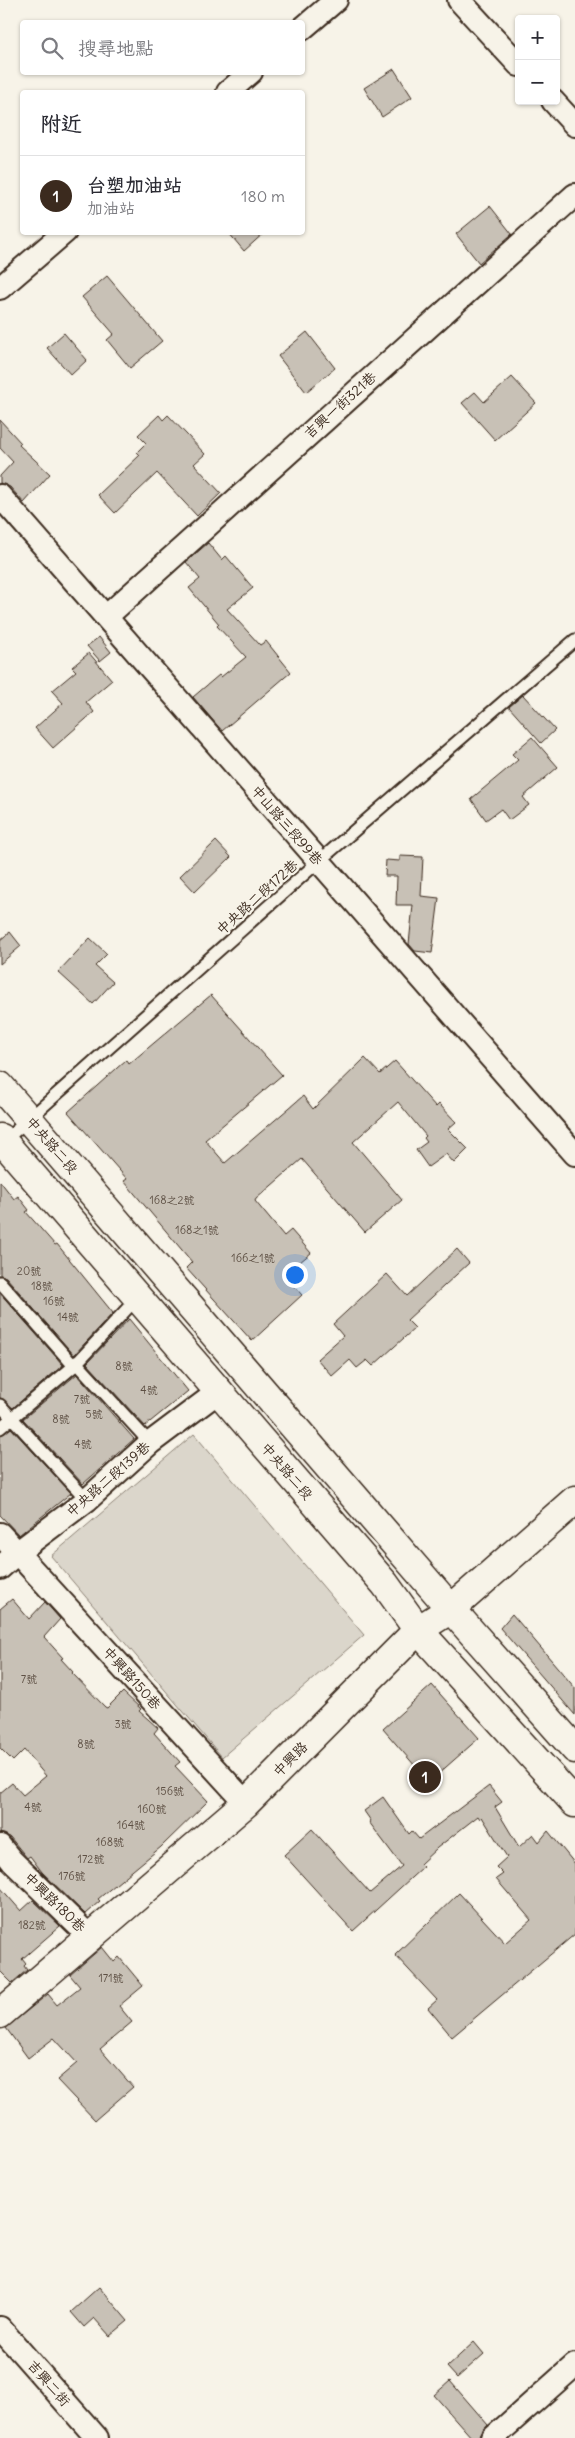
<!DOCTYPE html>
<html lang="zh-TW">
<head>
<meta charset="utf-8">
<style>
  :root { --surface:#fff; --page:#f2f2f3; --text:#2b2b33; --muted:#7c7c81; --line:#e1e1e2; --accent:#3b2a1e }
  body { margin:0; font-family:Delius,"LXGW WenKai TC",sans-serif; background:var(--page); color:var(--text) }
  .controls { position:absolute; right:15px; top:15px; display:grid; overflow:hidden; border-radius:5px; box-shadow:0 1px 4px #0004 }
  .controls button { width:45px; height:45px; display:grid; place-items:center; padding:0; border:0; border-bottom:1px solid var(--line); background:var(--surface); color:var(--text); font:25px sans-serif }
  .you { position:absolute; left:294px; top:1274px; width:18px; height:18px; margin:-12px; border:4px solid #fff; border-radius:50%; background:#1a73e8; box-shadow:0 0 0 8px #1a73e833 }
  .badge { display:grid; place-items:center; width:32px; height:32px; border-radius:50%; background:var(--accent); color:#fff; font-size:16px; font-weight:700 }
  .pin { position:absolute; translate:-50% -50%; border:2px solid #fff; box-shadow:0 1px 5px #0006 }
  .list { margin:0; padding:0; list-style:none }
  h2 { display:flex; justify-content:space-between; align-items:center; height:65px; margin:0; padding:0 20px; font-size:21px }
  h2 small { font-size:16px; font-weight:400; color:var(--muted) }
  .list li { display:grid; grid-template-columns:32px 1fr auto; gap:15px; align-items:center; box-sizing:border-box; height:80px; padding:0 20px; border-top:1px solid var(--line) }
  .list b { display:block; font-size:19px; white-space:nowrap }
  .list p { margin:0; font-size:16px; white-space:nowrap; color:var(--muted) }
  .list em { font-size:16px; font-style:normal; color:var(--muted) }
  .icon { flex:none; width:28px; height:28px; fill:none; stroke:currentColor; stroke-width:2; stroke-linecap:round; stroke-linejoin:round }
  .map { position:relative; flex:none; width:575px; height:2438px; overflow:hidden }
  .search { position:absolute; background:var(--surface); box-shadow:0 1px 4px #0004; left:20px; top:20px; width:285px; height:55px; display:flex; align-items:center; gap:12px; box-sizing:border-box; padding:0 18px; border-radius:5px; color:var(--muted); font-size:19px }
  .panel { position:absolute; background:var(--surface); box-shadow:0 1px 4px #0004; left:20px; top:90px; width:285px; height:145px; border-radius:5px }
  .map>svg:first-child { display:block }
  .green { fill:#dbd6cb; stroke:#8b8074 }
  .building { fill:#c8c1b6; stroke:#3b2a1e }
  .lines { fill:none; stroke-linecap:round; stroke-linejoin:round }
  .lane-casing { stroke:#3b2a1e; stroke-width:15 }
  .street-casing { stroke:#3b2a1e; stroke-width:26 }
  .secondary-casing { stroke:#3b2a1e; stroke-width:31 }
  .lane { stroke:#f7f3e8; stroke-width:11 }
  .street { stroke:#f7f3e8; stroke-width:22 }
  .secondary { stroke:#f7f3e8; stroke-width:28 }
  .labels { text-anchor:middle; stroke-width:4.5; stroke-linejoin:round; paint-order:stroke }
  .number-label { font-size:11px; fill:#5e5044 }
  .street-label { font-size:14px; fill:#3b2a1e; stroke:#f7f3e8 }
</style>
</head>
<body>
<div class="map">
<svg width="575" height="2438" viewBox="0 0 575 2438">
  <rect width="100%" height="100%" fill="#f7f3e8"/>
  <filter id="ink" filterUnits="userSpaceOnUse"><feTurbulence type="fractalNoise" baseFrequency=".02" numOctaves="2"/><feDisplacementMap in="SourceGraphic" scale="10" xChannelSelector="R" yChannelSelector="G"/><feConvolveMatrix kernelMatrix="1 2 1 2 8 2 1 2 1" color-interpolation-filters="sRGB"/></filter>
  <g filter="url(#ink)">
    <!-- green -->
    <polygon class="green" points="194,1434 364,1635 222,1757 51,1556"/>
    <!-- building -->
    <g class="building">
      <polygon points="394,69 412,97 382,117 364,88"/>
      <polygon points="490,206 512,234 479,263 456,234"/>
      <polygon points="228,232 265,232 244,251"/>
      <polygon points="107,276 162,341 130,368 107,340 114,334 82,297"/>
      <polygon points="307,332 335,368 306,392 278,356"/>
      <polygon points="64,333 87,360 71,375 47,348"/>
      <polygon points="512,377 536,403 495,440 462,403 475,392 484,402"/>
      <polygon points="159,415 163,420 168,415 205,454 194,464 221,493 197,516 157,473 115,513 98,495 140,455 137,452 146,443 138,435"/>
      <polygon points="0,420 21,443 19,445 50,474 24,503 10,487 0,483 0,476 13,462 0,448"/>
      <polygon points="208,543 222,560 226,556 253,588 227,609 260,645 266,641 291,672 222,731 193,697 219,675 221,677 246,657 217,626 219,624 189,588 200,579 186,562"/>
      <polygon points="99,637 111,652 100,661 87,646"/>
      <polygon points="89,653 112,680 86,702 94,712 53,748 35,728 63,703 52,691 76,671 72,667"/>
      <polygon points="523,695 555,730 541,743 509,707"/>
      <polygon points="532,737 558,767 523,797 529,805 509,820 501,809 486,820 471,799 518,760 512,754"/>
      <polygon points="216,841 231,857 195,892 180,876"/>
      <polygon points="400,856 423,857 421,896 439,898 432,953 415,951 409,944 413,905 396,905 397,876 385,876 386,860 400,861"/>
      <polygon points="10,932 21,946 0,964 0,940"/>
      <polygon points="90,938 107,954 95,966 113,982 93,1004 58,972"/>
      <polygon points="211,995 282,1075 205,1140 225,1163 303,1096 313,1109 365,1058 380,1074 395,1061 436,1107 439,1104 456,1122 448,1129 468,1149 454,1163 446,1154 428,1167 416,1150 427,1142 424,1138 426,1136 398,1102 353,1142 402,1200 365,1232 302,1159 256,1199 255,1201 284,1236 291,1230 311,1253 284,1275 302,1295 252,1341 186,1268 192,1262 124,1181 127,1179 68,1112 126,1060 129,1064"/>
      <polygon points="0,1181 14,1199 18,1196 29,1210 26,1212 55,1245 57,1244 113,1313 74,1355 6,1277 0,1275"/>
      <polygon points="457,1249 469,1263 407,1320 415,1328 373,1366 367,1360 357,1368 350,1360 332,1376 317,1359 343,1336 333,1324 387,1274 407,1296"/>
      <polygon points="0,1293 63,1365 13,1408 0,1398"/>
      <polygon points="129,1319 188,1391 145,1426 87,1363"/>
      <polygon points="77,1374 134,1439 83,1484 23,1419"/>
      <polygon points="11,1428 71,1493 19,1535 0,1515 0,1435"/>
      <polygon points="12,1599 29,1619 45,1602 60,1619 44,1637 63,1658 61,1659 73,1672 72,1673 105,1707 107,1708 123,1692 141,1709 139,1711 158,1728 154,1733 180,1762 175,1766 208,1801 161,1847 98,1899 100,1901 85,1914 42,1872 30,1856 27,1858 10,1837 0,1833 0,1793 12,1783 23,1795 46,1776 24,1750 13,1761 0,1748 0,1609"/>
      <polygon points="512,1614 575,1688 575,1715 500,1628"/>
      <polygon points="432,1685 479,1738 429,1782 383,1729"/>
      <polygon points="489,1786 502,1802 495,1807 519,1847 533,1834 539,1842 548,1831 575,1864 575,1934 452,2037 428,2008 437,2000 395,1955 459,1893 505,1943 531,1920 496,1879 503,1874 496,1867 507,1857 482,1817 480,1819 478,1816 437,1848 420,1864 423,1867 353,1931 284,1855 312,1829 370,1893 402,1866 369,1822 371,1821 364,1811 383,1797 409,1834 412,1831 419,1839"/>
      <polygon points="0,1887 21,1911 33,1900 60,1926 22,1959 26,1964 24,1966 27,1970 12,1983 0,1971"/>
      <polygon points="102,1947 114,1962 119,1957 143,1986 119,2006 132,2022 100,2049 133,2087 95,2120 57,2080 77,2063 54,2038 28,2058 6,2028 48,1994 57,2005 80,1987 70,1975"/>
      <polygon points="99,2287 128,2321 110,2336 94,2318 84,2327 71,2312"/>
      <polygon points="474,2342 484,2354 457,2378 447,2367"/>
      <polygon points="450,2381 488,2425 478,2438 472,2438 434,2395"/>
    </g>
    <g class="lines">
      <!-- lane casing -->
      <g class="lane-casing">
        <g id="lane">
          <polyline points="3,1142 318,862 575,640"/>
          <polyline points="0,1282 74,1366"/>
          <polyline points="76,1362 150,1443"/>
          <polyline points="0,1405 87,1500"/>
          <polyline points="0,1428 74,1366 138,1297"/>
        </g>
      </g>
      <!-- street casing -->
      <g class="street-casing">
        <g id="street">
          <polyline points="459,0 519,65"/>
          <polyline points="302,29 336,0"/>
          <polyline points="228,92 251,72"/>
          <polyline points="553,101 575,125"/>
          <polyline points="0,288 65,232"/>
          <polyline points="0,496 575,1154"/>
          <polyline points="107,616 575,195"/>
          <polyline points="0,1534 246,1803"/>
          <polyline points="0,1568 18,1552 87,1500 150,1443 218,1392"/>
          <polyline points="0,1846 12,1861 89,1936"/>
          <polyline points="0,2328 97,2438"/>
          <polyline points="493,2438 575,2365"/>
        </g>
      </g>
      <!-- secondary casing -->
      <g class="secondary-casing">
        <g id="secondary">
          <polyline points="0,1086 451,1609 575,1749"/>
          <polyline points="0,1138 385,1584 418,1630 575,1803"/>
          <polyline points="0,2014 246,1803 418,1630 451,1609 575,1500"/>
        </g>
      </g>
      <!-- lane -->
      <use href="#lane" class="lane"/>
      <!-- street -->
      <use href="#street" class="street"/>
      <!-- secondary -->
      <use href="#secondary" class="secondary"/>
    </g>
  </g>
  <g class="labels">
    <!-- number labels -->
    <g class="number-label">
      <text x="172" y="1204">168之2號</text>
      <text x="197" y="1234">168之1號</text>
      <text x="253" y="1262">166之1號</text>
      <text x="29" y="1275">20號</text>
      <text x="42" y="1290">18號</text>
      <text x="54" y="1305">16號</text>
      <text x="68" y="1321">14號</text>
      <text x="124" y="1370">8號</text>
      <text x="149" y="1394">4號</text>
      <text x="82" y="1403">7號</text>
      <text x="94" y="1418">5號</text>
      <text x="61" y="1423">8號</text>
      <text x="83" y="1448">4號</text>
      <text x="29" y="1683">7號</text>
      <text x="123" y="1728">3號</text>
      <text x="86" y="1748">8號</text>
      <text x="170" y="1795">156號</text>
      <text x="33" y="1811">4號</text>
      <text x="152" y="1813">160號</text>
      <text x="131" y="1829">164號</text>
      <text x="110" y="1846">168號</text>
      <text x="91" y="1863">172號</text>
      <text x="72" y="1880">176號</text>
      <text x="32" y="1929">182號</text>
      <text x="111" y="1982">171號</text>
    </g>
    <!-- street labels -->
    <g class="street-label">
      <text transform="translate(340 405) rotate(-42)" y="5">吉興一街321巷</text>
      <text transform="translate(287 825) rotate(49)" y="5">中山路三段99巷</text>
      <text transform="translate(257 897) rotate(-42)" y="5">中央路二段172巷</text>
      <text transform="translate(52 1145) rotate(49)" y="5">中央路二段</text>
      <text transform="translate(287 1471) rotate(49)" y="5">中央路二段</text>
      <text transform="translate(108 1479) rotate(-41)" y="5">中央路二段139巷</text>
      <text transform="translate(132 1678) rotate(48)" y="5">中興路150巷</text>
      <text transform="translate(290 1759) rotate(-45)" y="5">中興路</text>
      <text transform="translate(55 1902) rotate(44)" y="5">中興路180巷</text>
      <text transform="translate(49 2383) rotate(49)" y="5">吉興二街</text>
    </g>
  </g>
</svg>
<div class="controls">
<button>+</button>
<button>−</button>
</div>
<div class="you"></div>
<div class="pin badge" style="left:425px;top:1777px">1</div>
<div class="search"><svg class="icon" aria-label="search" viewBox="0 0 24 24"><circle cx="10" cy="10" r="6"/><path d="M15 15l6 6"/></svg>搜尋地點</div>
<section class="panel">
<h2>附近<small></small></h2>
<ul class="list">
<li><span class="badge">1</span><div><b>台塑加油站</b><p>加油站</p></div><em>180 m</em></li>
</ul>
</section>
</div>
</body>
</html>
